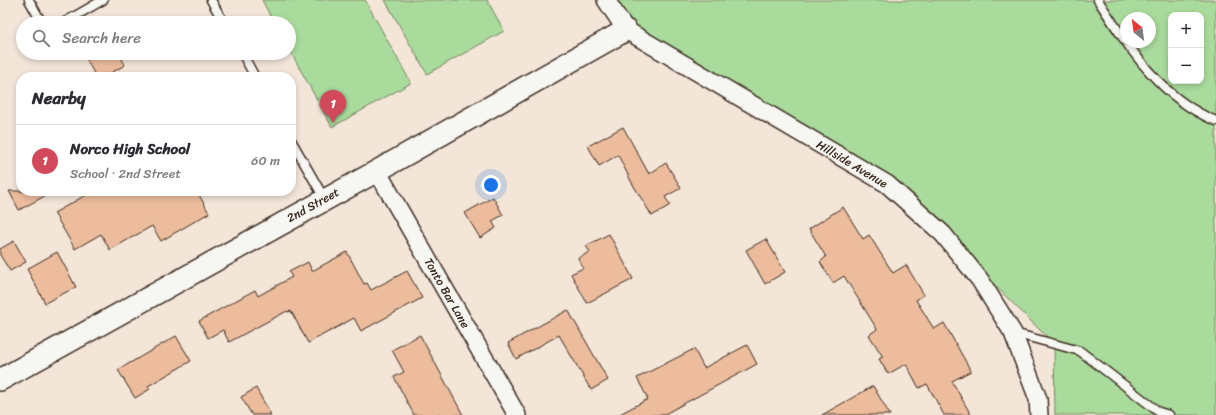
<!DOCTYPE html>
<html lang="en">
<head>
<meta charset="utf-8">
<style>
  :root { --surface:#fff; --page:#f2f2f3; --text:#2b2b33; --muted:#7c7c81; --line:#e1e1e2; --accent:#d1495b }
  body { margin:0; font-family:Sriracha,sans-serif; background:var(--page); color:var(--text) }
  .controls { position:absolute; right:12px; top:12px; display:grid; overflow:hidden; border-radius:8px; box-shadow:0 2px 6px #0003 }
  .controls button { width:36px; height:36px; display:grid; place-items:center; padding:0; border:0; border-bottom:1px solid var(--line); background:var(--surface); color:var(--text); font:20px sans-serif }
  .compass { position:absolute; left:1120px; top:12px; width:36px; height:36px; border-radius:50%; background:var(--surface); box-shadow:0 2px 6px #0003; rotate:331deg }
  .you { position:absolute; left:491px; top:185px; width:14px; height:14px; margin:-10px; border:3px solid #fff; border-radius:50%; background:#1a73e8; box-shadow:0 0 0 6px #1a73e833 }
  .badge { display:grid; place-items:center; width:26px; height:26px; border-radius:50%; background:var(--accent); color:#fff; font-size:13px; font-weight:700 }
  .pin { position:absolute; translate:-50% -33px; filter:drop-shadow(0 1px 2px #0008) }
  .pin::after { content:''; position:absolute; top:21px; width:14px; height:12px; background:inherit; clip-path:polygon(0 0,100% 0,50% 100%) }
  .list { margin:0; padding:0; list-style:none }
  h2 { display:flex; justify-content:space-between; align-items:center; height:52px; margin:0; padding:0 16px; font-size:17px }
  h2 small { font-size:13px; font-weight:400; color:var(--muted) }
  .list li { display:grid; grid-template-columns:26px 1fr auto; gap:12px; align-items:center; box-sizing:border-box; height:72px; padding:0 16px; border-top:1px solid var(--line) }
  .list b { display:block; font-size:15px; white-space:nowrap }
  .list p { margin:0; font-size:13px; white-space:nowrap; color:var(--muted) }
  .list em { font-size:13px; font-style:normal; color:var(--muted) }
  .icon { flex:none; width:22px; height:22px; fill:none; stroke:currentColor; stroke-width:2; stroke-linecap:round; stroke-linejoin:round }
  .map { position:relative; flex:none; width:1216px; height:415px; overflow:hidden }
  .search { position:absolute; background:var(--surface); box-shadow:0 2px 6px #0003; left:16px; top:16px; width:280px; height:44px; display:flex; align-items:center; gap:10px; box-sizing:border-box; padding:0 14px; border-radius:22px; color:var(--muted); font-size:15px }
  .panel { position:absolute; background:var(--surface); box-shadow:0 2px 6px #0003; left:16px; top:72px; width:280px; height:124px; border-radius:16px }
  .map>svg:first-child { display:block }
  .green { fill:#a9db9c; stroke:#72825d; fill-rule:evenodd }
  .building { fill:#ecbc9d; stroke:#3b2a1e }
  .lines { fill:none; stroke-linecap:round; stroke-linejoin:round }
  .service-casing { stroke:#3b2a1e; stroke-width:11 }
  .minor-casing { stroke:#3b2a1e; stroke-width:20 }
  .tertiary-casing { stroke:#3b2a1e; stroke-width:24 }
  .service { stroke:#f6f6f2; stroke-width:8 }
  .minor { stroke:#f6f6f2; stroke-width:17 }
  .tertiary { stroke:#f6f6f2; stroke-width:21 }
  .labels { text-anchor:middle; stroke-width:3; stroke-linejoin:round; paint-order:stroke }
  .street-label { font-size:12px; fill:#3b2a1e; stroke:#f6f6f2 }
</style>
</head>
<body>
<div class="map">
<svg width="1216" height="415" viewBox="0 0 1216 415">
  <rect width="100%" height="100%" fill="#f3e5d8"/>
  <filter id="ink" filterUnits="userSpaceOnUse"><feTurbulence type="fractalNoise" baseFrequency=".025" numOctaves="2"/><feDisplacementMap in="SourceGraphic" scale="8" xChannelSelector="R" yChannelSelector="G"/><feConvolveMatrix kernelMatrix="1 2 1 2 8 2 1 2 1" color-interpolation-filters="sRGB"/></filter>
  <g filter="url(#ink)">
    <!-- green -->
    <g class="green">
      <polygon points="262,0 365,0 411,83 332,127 289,49 289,23 274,23"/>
      <polygon points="385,0 487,0 504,31 427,74"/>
      <path d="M606,0H1216V415H1055L1054,344L943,234L887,184L626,30ZM1171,15H1201V81H1171ZM1126,18H1150V42H1126Z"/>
    </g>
    <!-- building -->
    <g class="building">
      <polygon points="83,53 119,53 125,65 104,77 96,77"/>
      <polygon points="623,127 649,174 666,163 681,188 665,197 670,205 652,216 632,183 618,155 599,166 588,146"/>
      <polygon points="9,191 54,191 19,210"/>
      <polygon points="93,191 197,191 209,213 161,241 152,226 110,250 101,234 75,249 54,213"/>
      <polygon points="493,197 503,215 492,221 496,228 480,238 465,213"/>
      <polygon points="843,207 863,239 869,235 893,273 906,265 924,295 916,300 934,329 944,323 971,371 952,381 971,415 944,415 927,384 919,388 906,364 888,374 879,359 883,357 869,335 877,329 844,276 833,283 820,262 826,257 809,229"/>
      <polygon points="609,234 633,279 587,303 571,274 583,268 578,258 590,252 586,246"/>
      <polygon points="766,239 785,272 765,284 746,250"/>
      <polygon points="14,241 26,262 10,271 0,255 0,249"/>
      <polygon points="57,252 76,287 45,303 27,269"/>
      <polygon points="347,252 364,284 367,283 371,290 407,271 422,298 361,331 354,318 308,343 291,311 288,312 287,311 229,342 223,330 208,338 199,321 255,290 258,296 292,277 289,272 308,262 312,271"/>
      <polygon points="568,310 608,380 591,390 559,335 516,359 508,343"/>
      <polygon points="420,335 463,415 414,415 394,377 404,372 392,350"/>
      <polygon points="176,336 191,361 148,386 150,389 135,398 118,370"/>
      <polygon points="747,345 757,364 663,415 618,415 648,399 637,378 694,349 704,368"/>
      <polygon points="873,386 890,415 822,415"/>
      <polygon points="256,388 271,415 252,415 241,397"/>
    </g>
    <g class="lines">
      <!-- service casing -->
      <g class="service-casing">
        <g id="service">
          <polyline points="29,0 42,23"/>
          <polyline points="211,0 224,23"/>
          <path d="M1098,0C1129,48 1161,99 1216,121"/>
          <polyline points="63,23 103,0"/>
          <polyline points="242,53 255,77"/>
          <polyline points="291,140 324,198"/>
          <polyline points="1014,333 1080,351 1159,412 1169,415"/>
        </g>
      </g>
      <!-- minor casing -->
      <g class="minor-casing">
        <g id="minor">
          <polyline points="606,0 626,30 887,184 943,234 980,280 1013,333 1038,399 1039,415"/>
          <polyline points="377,171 517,415"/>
        </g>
      </g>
      <!-- tertiary casing -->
      <g class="tertiary-casing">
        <polyline id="tertiary" points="0,380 377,171 626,30"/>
      </g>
      <!-- service -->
      <use href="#service" class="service"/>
      <!-- minor -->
      <use href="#minor" class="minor"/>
      <!-- tertiary -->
      <use href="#tertiary" class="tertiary"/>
    </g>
  </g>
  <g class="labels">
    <!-- street labels -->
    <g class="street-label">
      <text transform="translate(852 164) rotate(31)" y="4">Hillside Avenue</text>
      <text transform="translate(313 205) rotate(-29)" y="4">2nd Street</text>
      <text transform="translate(447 293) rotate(60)" y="4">Tonto Bar Lane</text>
    </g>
  </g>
</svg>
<div class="controls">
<button>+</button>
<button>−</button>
</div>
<svg class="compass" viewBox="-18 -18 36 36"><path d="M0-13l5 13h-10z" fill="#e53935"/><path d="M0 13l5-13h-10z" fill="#7c7c81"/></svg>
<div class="you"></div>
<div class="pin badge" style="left:333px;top:123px">1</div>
<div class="search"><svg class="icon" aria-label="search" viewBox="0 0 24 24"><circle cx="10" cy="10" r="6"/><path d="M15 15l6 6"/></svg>Search here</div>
<section class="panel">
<h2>Nearby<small></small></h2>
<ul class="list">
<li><span class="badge">1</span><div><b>Norco High School</b><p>School · 2nd Street</p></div><em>60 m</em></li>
</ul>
</section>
</div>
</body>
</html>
